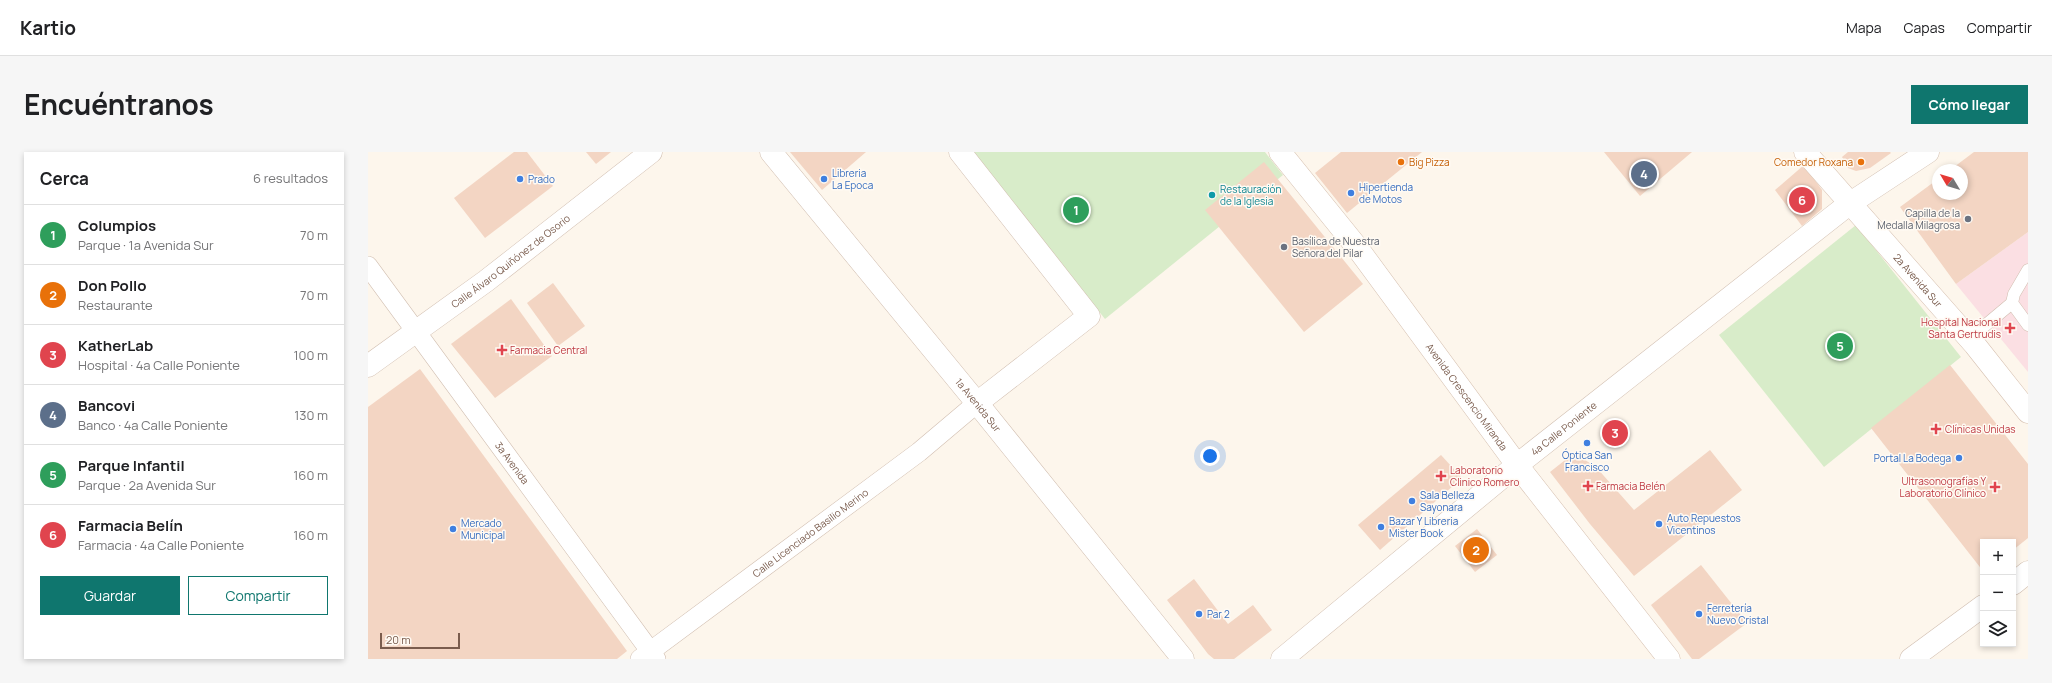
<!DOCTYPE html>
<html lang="es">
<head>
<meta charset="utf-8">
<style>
  :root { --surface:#fff; --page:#f6f6f6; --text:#202124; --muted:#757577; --line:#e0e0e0; --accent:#0f766e }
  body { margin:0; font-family:Manrope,sans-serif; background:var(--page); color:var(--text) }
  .controls { position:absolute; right:12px; bottom:12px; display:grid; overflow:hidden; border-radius:0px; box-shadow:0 2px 6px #0003 }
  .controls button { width:36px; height:36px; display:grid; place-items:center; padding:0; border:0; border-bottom:1px solid var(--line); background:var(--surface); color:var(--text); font:20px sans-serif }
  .compass { position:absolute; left:1564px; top:12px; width:36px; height:36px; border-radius:50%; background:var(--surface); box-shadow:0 2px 6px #0003; rotate:308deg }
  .scale { position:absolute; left:12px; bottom:10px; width:80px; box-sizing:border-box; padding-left:4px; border:2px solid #7a5c4d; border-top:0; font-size:11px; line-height:14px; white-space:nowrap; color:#7a5c4d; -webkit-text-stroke:3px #fffaf3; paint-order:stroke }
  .you { position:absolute; left:842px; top:304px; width:14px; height:14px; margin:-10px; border:3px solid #fff; border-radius:50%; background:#1a73e8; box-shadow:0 0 0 6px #1a73e833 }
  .badge { display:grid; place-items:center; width:26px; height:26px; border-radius:50%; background:var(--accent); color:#fff; font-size:13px; font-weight:700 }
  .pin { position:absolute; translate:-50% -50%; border:2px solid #fff; box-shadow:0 1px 4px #0006 }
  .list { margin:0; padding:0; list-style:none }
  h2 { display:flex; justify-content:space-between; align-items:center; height:52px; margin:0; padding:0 16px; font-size:17px }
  h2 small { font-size:13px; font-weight:400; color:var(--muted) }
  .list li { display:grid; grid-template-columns:26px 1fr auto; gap:12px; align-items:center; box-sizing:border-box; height:60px; padding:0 16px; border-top:1px solid var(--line) }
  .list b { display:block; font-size:15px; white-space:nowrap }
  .list p { margin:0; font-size:13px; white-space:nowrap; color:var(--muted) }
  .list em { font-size:13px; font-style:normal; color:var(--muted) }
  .actions { display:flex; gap:8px; padding:12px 16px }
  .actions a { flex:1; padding:9px 0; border:1px solid var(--accent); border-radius:0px; text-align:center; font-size:14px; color:var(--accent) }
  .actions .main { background:var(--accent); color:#fff }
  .icon { flex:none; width:22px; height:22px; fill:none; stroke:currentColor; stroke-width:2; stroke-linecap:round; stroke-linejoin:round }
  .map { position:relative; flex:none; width:1660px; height:507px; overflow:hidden; border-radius:0px }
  header { display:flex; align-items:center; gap:24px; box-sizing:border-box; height:56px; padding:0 20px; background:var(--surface); border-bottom:1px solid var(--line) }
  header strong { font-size:19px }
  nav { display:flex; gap:22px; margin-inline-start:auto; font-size:14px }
  .intro { display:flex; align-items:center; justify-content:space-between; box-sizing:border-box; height:96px; padding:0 24px }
  h1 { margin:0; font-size:28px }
  .button { padding:10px 18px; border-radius:0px; background:var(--accent); color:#fff; font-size:14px; font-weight:700 }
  main { display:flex; gap:24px; padding:0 24px }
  aside { flex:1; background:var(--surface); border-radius:0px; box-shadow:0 2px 6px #0003 }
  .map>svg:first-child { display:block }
  .medical { fill:#fbdfe3 }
  .green { fill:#d8ecc9 }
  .building { fill:#f3d5c3 }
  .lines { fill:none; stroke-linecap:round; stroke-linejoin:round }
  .service-casing { stroke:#d1beb0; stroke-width:13 }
  .pedestrian-casing { stroke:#d1beb0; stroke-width:20 }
  .minor-casing { stroke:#d1beb0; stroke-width:23 }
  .tertiary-casing { stroke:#d1beb0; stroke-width:23 }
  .secondary-casing { stroke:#d6c0b0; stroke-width:23 }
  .service { stroke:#fff; stroke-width:12 }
  .pedestrian { stroke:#fff; stroke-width:19 }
  .minor { stroke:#fff; stroke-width:22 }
  .tertiary { stroke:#fff; stroke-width:22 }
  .secondary { stroke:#fff; stroke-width:22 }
  .food-dot { fill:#e8710a; stroke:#fffaf3; stroke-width:1.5 }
  .shop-dot { fill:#3f7fe0; stroke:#fffaf3; stroke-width:1.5 }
  .culture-dot { fill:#0f9aa8; stroke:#fffaf3; stroke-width:1.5 }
  .worship-dot { fill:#6b7280; stroke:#fffaf3; stroke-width:1.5 }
  .health-dot { fill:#e0444e; stroke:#fffaf3; stroke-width:1.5 }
  .labels { text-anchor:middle; stroke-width:3; stroke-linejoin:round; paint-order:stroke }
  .food-label { font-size:10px; fill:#c56008; stroke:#fffaf3; text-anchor:start }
  .shop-label { font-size:10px; fill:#366cbe; stroke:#fffaf3; text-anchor:start }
  .culture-label { font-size:10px; fill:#0d838f; stroke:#fffaf3; text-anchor:start }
  .worship-label { font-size:10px; fill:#5b616d; stroke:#fffaf3; text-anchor:end }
  .street-label { font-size:10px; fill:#7a5c4d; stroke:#fffaf3 }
  .health-label { font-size:10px; fill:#be3a42; stroke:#fffaf3; text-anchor:start }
</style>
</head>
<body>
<header>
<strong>Kartio</strong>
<nav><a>Mapa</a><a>Capas</a><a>Compartir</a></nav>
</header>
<div class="intro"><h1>Encuéntranos</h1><a class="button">Cómo llegar</a></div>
<main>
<aside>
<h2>Cerca<small>6 resultados</small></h2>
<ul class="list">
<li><span class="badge" style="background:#2e9e5b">1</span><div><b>Columpios</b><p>Parque · 1a Avenida Sur</p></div><em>70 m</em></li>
<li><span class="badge" style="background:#e8710a">2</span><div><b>Don Pollo</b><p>Restaurante</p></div><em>70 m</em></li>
<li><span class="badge" style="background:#e0444e">3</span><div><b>KatherLab</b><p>Hospital · 4a Calle Poniente</p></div><em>100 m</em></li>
<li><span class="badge" style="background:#5c6f8a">4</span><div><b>Bancovi</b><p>Banco · 4a Calle Poniente</p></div><em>130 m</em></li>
<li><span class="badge" style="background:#2e9e5b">5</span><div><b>Parque Infantil</b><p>Parque · 2a Avenida Sur</p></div><em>160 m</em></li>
<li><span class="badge" style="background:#e0444e">6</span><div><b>Farmacia Belín</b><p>Farmacia · 4a Calle Poniente</p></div><em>160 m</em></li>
</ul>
<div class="actions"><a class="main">Guardar</a><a>Compartir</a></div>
</aside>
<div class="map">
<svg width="1660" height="507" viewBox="0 0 1660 507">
  <rect width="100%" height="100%" fill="#fdf6ec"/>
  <!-- medical -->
  <polygon class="medical" points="1660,80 1660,220 1588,132"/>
  <!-- green -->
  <g class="green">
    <polygon points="604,0 897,0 915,23 737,167"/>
    <polygon points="1488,73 1593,205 1456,315 1351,183"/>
  </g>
  <!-- building -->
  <g class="building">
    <polygon points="146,0 159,0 185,34 117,86 86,46"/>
    <polygon points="218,0 243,0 228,12"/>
    <polygon points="422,0 498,0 454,38"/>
    <polygon points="973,0 1054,0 979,61 947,21"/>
    <polygon points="1236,0 1324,0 1272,44"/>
    <polygon points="1480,0 1522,0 1523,1 1502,16 1488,19 1480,16 1474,5"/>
    <polygon points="1606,0 1660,0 1660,80 1588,132 1532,55 1570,27 1570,42 1594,42 1594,18 1582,18"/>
    <polygon points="896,10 995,132 936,180 837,58"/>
    <polygon points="1436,13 1454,38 1454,57 1434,74 1407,38"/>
    <polygon points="185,131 217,174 190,194 159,151"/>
    <polygon points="143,147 184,204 127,246 83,192"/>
    <polygon points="1582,213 1660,312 1660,386 1645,398 1645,390 1615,390 1615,419 1503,276"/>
    <polygon points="52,217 259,499 249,507 0,507 0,255"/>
    <polygon points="1342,298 1374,338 1266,424 1222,372 1182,320 1206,301 1228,315 1266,358"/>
    <polygon points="1073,303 1094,326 1012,398 990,373"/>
    <polygon points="1109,377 1129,403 1107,420 1087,394"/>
    <polygon points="1333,413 1379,471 1331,507 1324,507 1283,453"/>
    <polygon points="826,427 860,472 885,453 904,478 866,507 846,507 840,502 799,448"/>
  </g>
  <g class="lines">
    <!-- service casing -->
    <g class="service-casing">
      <g id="service">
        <polyline points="1660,118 1646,142 1644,151 1660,173"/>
        <polyline points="1601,187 1644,151"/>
      </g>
    </g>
    <!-- pedestrian casing -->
    <g class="pedestrian-casing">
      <g id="pedestrian">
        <path id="s1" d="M0,114L288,507"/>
        <path id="s2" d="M272,507L551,300L609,251"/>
      </g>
    </g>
    <!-- minor casing -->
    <g class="minor-casing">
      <g id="minor">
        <path id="s3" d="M403,0L609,251L815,507"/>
        <polyline points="592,0 721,164 609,251"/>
        <polyline points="1645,432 1660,420"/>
        <path id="s4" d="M914,507L1149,313L1481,52L1560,0"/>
        <polyline points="1543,507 1615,454"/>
      </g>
    </g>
    <!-- tertiary casing -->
    <g class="tertiary-casing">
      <g id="tertiary">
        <path id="s5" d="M0,214L118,129L283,0"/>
      </g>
    </g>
    <!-- secondary casing -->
    <g class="secondary-casing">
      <g id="secondary">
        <path id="s6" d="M912,0L988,94L1149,313L1301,507"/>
        <path id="s7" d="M1437,0L1607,193L1660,260"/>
      </g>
    </g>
    <!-- service -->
    <use href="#service" class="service"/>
    <!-- pedestrian -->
    <use href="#pedestrian" class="pedestrian"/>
    <!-- minor -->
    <use href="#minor" class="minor"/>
    <!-- tertiary -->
    <use href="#tertiary" class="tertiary"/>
    <!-- secondary -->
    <use href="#secondary" class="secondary"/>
  </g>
  <!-- markers -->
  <g class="food-dot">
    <circle cx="1033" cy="10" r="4"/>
    <circle cx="1493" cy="10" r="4"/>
  </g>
  <g class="shop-dot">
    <circle cx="152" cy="27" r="4"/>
    <circle cx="456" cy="27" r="4"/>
    <circle cx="983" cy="41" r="4"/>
    <circle cx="1219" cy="291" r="4"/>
    <circle cx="1591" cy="306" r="4"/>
    <circle cx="1044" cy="349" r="4"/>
    <circle cx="1291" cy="372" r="4"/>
    <circle cx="1013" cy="375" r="4"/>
    <circle cx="85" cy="377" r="4"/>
    <circle cx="831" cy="462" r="4"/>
    <circle cx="1331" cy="462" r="4"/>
  </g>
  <circle class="culture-dot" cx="844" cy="43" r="4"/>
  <g class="worship-dot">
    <circle cx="1600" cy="67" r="4"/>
    <circle cx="916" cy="95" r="4"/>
  </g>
  <g class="health-dot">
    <path d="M1640 170h4v4h4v4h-4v4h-4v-4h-4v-4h4z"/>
    <path d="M132 192h4v4h4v4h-4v4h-4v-4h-4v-4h4z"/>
    <path d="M1566 271h4v4h4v4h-4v4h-4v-4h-4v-4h4z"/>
    <path d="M1071 318h4v4h4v4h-4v4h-4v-4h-4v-4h4z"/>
    <path d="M1218 328h4v4h4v4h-4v4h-4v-4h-4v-4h4z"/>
    <path d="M1625 329h4v4h4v4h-4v4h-4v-4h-4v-4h4z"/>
  </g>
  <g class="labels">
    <!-- food labels -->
    <g class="food-label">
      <text x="1041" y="14">Big Pizza</text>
      <text x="1485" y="14" text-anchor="end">Comedor Roxana</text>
    </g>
    <!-- shop labels -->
    <g class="shop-label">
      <text x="464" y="25">Libreria<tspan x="464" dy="12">La Epoca</tspan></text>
      <text x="160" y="31">Prado</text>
      <text x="991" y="39">Hipertienda<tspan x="991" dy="12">de Motos</tspan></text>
      <text x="1219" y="307" text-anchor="middle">Óptica San<tspan x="1219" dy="12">Francisco</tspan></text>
      <text x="1583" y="310" text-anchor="end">Portal La Bodega</text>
      <text x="1052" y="347">Sala Belleza<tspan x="1052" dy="12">Sayonara</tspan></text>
      <text x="1299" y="370">Auto Repuestos<tspan x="1299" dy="12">Vicentinos</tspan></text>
      <text x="1021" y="373">Bazar Y Libreria<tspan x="1021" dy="12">Mister Book</tspan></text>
      <text x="93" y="375">Mercado<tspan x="93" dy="12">Municipal</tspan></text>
      <text x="1339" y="460">Ferretería<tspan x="1339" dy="12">Nuevo Cristal</tspan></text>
      <text x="839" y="466">Par 2</text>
    </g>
    <!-- culture labels -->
    <g class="culture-label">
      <text x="852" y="41">Restauración<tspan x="852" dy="12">de la Iglesia</tspan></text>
    </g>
    <!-- worship labels -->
    <g class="worship-label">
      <text x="1592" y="65">Capilla de la<tspan x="1592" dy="12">Medalla Milagrosa</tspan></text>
      <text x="924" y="93" text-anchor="start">Basílica de Nuestra<tspan x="924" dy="12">Señora del Pilar</tspan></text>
    </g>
    <!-- street labels -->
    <g class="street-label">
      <text dy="4" stroke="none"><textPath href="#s5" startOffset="177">Calle Álvaro Quiñónez de Osorio</textPath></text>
      <text dy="4" stroke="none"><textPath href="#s7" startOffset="171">2a Avenida Sur</textPath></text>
      <text dy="4" stroke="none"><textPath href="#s6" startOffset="308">Avenida Crescencio Miranda</textPath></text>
      <text dy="4" stroke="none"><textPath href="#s3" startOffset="327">1a Avenida Sur</textPath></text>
      <text dy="4" stroke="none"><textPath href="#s4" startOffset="364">4a Calle Poniente</textPath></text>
      <text dy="4" stroke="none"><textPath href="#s1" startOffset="244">3a Avenida</textPath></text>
      <text dy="4" stroke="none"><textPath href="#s2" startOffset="212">Calle Licenciado Basilio Merino</textPath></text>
    </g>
    <!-- health labels -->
    <g class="health-label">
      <text x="1633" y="174" text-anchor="end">Hospital Nacional<tspan x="1633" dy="12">Santa Gertrudis</tspan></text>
      <text x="142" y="202">Farmacia Central</text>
      <text x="1577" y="281">Clínicas Unidas</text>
      <text x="1082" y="322">Laboratorio<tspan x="1082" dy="12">Clinico Romero</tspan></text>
      <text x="1618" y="333" text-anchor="end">Ultrasonografías Y<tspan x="1618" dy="12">Laboratorio Clínico</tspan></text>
      <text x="1228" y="338">Farmacia Belén</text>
    </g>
  </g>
</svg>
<div class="controls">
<button>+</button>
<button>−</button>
<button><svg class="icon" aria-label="layers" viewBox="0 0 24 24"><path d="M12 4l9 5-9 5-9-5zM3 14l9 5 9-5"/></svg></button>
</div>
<svg class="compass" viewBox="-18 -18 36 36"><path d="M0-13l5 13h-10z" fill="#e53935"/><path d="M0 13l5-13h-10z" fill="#757577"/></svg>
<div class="scale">20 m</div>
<div class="you"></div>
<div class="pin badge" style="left:708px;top:58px;background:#2e9e5b">1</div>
<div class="pin badge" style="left:1108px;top:398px;background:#e8710a">2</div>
<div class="pin badge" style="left:1247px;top:281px;background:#e0444e">3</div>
<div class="pin badge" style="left:1276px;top:22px;background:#5c6f8a">4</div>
<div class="pin badge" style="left:1472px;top:194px;background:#2e9e5b">5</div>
<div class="pin badge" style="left:1434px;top:48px;background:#e0444e">6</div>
</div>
</main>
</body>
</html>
